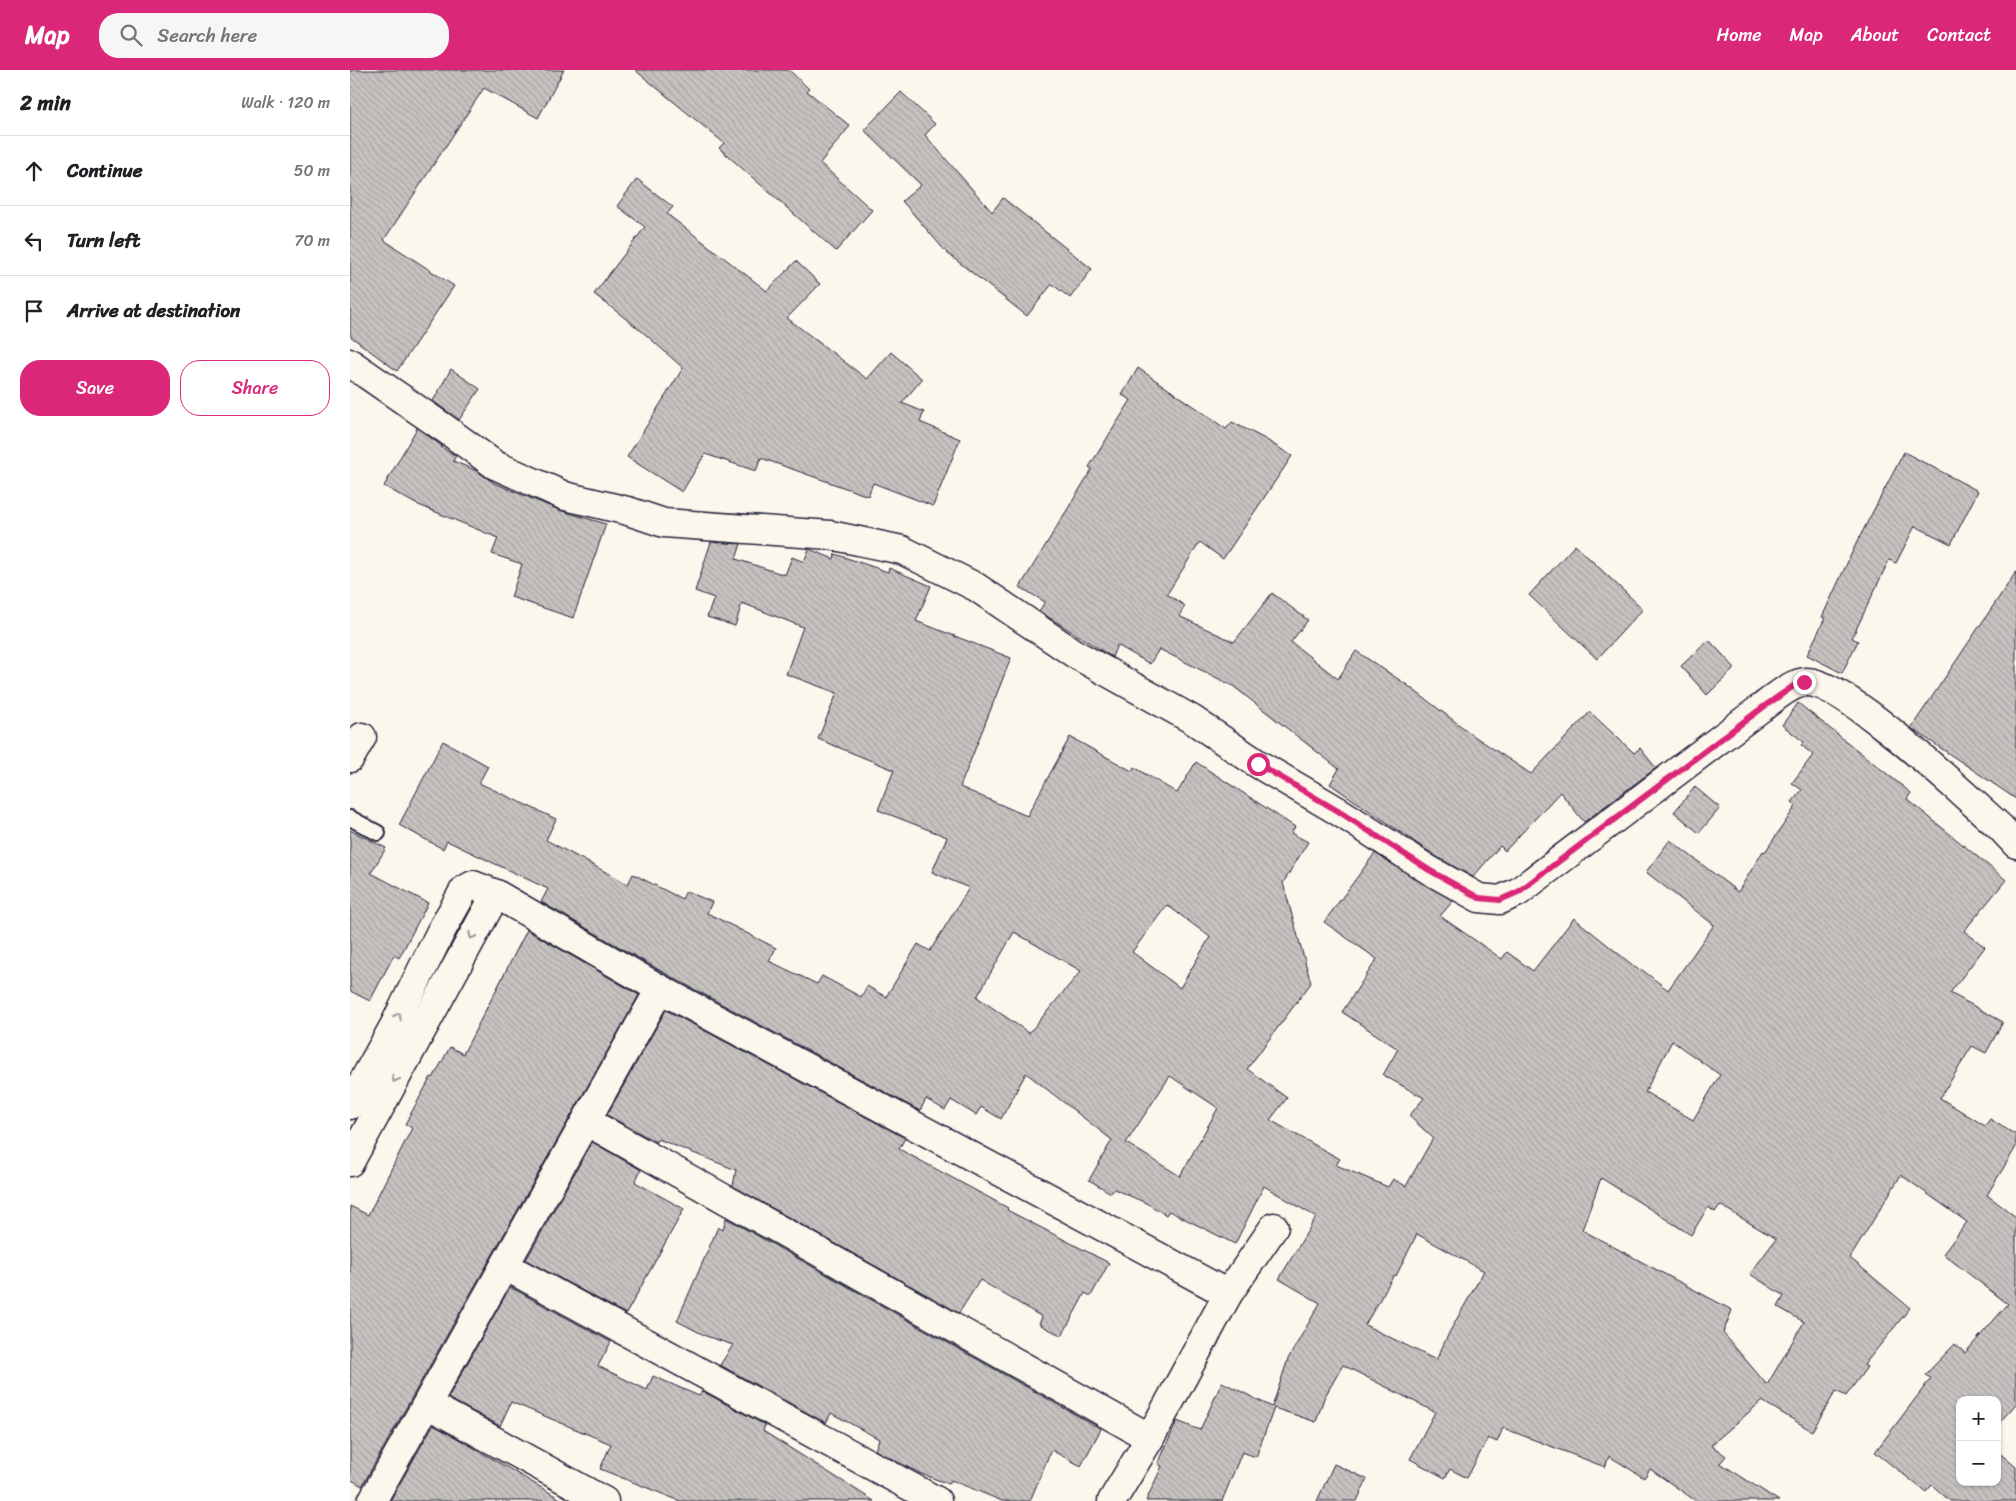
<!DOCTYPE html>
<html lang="en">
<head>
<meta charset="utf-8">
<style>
  :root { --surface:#fff; --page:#f6f6f6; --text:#202124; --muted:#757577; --line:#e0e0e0; --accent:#db2777 }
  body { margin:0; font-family:Sriracha,sans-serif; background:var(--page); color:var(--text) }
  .controls { position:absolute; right:15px; bottom:15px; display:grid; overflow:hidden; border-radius:10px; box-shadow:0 1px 4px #0004 }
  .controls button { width:45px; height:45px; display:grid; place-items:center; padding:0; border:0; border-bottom:1px solid var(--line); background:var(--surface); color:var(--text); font:25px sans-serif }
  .stop { position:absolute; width:15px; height:15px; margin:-11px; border:4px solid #db2777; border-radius:50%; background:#fff }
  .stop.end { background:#db2777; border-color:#fff; box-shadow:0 1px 5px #0008 }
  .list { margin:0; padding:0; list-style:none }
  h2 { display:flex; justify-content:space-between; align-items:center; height:65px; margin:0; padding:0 20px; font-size:21px }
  h2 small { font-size:16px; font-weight:400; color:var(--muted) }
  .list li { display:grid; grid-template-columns:32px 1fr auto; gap:15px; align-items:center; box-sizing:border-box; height:70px; padding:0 20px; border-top:1px solid var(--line) }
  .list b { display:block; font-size:19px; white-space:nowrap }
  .list em { font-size:16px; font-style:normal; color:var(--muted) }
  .actions { display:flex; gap:10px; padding:15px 20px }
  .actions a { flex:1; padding:11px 0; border:1px solid var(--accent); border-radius:20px; text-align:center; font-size:18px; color:var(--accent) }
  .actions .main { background:var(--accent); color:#fff }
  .icon { flex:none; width:28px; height:28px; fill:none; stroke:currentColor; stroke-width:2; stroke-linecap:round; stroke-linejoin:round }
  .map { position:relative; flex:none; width:1666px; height:1431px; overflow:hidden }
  header { display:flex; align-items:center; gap:30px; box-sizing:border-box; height:70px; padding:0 25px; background:var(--accent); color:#fff }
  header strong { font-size:24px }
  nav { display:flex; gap:28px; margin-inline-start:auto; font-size:18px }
  .search { width:350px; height:45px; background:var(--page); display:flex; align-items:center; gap:12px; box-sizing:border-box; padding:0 18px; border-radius:20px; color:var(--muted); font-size:19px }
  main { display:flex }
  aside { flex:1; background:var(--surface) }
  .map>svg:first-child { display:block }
  .building { fill:url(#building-back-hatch); stroke:#22223b; fill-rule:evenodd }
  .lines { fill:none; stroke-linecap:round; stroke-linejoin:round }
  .lane-casing { stroke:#22223b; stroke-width:18 }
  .street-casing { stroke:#22223b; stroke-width:31 }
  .lane { stroke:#fbf7ec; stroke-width:14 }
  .street { stroke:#fbf7ec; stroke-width:28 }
  .oneway { stroke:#99979c }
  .route { stroke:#db2777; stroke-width:6 }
</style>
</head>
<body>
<header>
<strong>Map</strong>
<div class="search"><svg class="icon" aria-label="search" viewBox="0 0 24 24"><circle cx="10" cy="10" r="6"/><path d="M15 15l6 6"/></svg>Search here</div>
<nav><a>Home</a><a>Map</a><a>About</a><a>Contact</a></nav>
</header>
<main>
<aside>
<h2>2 min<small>Walk · 120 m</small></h2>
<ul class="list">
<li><svg class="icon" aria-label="ahead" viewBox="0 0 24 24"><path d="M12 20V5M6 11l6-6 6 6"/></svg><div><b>Continue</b></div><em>50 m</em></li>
<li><svg class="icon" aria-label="left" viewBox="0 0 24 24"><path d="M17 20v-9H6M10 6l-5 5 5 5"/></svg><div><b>Turn left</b></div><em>70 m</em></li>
<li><svg class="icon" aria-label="arrive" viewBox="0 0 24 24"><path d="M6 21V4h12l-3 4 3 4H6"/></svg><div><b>Arrive at destination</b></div></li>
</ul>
<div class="actions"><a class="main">Save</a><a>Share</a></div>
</aside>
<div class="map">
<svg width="1666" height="1431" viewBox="0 0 1666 1431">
  <defs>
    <pattern id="building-back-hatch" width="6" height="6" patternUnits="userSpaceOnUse" patternTransform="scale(1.25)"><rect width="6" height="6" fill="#c6c2c0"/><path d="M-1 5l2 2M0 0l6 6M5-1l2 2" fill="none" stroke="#aaa6a6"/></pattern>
  </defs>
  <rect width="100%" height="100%" fill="#fbf7ec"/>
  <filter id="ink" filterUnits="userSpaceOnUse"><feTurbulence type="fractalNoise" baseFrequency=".02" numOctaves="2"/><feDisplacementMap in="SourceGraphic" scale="10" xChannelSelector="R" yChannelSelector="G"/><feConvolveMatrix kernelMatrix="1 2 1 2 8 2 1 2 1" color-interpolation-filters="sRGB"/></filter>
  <g filter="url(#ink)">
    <!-- building -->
    <g class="building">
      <polygon points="0,0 214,0 188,48 134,18 34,170 104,216 47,301 0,266"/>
      <polygon points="285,0 439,0 459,19 457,21 500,56 470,93 522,140 486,181 369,78 374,73"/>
      <polygon points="551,22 585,54 575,65 642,142 653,128 742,199 720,228 702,214 677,246 597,183 552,131 571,115 514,60"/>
      <polygon points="287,109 323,137 317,144 417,221 446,191 470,214 437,248 517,309 541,282 572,309 552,333 574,342 570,352 610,369 583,436 523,413 518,426 411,388 406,401 355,384 332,422 277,387 333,298 294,263 244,224 295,157 267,136"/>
      <polygon points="788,298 876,359 882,352 915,369 942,386 873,489 850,472 817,524 835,536 829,546 884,572 922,523 958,550 941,572 988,609 1006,581 1057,615 1124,666 1181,704 1240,642 1284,683 1290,678 1306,698 1234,752 1210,722 1155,781 1150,776 1123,807 1087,787 980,714 989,699 883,616 809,579 800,594 767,575 762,587 689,541 695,532 670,517 742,399 739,397 781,330 772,325"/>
      <polygon points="101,299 130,319 109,350 83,331"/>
      <polygon points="67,358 92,376 91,377 106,386 103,391 127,401 144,413 209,440 256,454 223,548 161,527 172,494 142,484 148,468 64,433 34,416"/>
      <polygon points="1554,382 1628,421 1601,474 1565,456 1546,493 1539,490 1502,568 1508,571 1492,603 1457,585 1475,548 1472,547 1506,474"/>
      <path d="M361,472L391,474L386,489L435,505L442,487L454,492L459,479L484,489L485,484L538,502L539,498L581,516L566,551L661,588L610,717L677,746L720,667L782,701L784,697L827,723L846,692L945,757L941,763L958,772L933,813L961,913L897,999L937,1028L920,1050L990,1089L986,1095L1038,1117L1043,1109L1056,1116L1083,1068L1059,1046L1074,1028L1033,1005L1048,979L992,942L1027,889L974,852L1025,783L1103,831L1090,846L1152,889L1157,882L1183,901L1224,848L1290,901L1291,899L1318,920L1364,855L1296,802L1320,770L1388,822L1413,781L1415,782L1446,736L1442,732L1452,720L1442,713L1463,685L1451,675L1454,672L1432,655L1448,633L1561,723L1557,729L1656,810L1614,861L1635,877L1600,923L1653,952L1636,983L1622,976L1590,1028L1635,1056L1640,1049L1666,1065V1077L1637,1125L1666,1147V1334L1647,1355V1330H1610V1412H1647V1381L1666,1397V1431H1600L1582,1415L1576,1422L1525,1382L1581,1308L1575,1305L1605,1274L1615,1283L1658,1234L1593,1184L1617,1152L1551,1105L1500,1188L1560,1238L1514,1295L1517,1297L1496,1326L1486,1321L1462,1361L1412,1331L1361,1375L1376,1386L1370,1393L1429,1431H1346L1300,1399L1294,1408L1259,1386L1255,1397L1153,1358L1147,1372L1138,1368L1117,1408L1100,1399L1095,1408L1060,1389L1085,1342L993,1295L974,1328L966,1352L924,1338L906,1387L892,1382L872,1431H796L812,1396L808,1394L827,1351L850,1360L872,1312L922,1337L938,1289L970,1233L929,1209L966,1147L914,1116L885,1174L819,1141L816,1145L796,1133L764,1119L761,1123L739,1110L762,1070L676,1003L651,1049L631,1037L626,1045L601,1030L595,1040L576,1029L570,1041L318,905L191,832L198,819L97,771L93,779L49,755L93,671L138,696L129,713L206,749L196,770L278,814L283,804L332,829L336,821L362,832L357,843L426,878L419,891L467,914L472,906L511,927L517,916L536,927L568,874L580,881L619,818L582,802L597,767L528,740L544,700L468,669L487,623L436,604L453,557L392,533L385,556L357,547L364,528L345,521ZM817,835L860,867L830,918L782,882ZM664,862L731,901L679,963L627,927ZM1322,971L1370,1005L1343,1050L1295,1022ZM820,1006L868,1038L830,1106L776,1073ZM1251,1108L1341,1165L1358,1137L1365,1142L1370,1135L1426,1169L1400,1204L1434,1226L1428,1237L1454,1252L1417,1315L1373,1263L1382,1240L1232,1160ZM1067,1164L1134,1201L1100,1261L1086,1290L1015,1255L1044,1205L1046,1206Z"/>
      <polygon points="1225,475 1293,539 1247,589 1179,525"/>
      <polygon points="1666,502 1666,729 1561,658"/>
      <polygon points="1359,570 1385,598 1357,625 1331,596"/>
      <polygon points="1345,717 1370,738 1349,763 1324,742"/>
      <polygon points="0,760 36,778 21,803 78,833 49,888 44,885 20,931 0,921"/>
      <polygon points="177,860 289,925 12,1416 0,1409 0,1136 18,1145 62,1058 55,1054 81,1007 83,1008 100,977 113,984"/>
      <polygon points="316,940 555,1068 549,1079 658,1138 657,1140 759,1193 741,1226 735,1223 712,1266 689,1254 692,1247 630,1210 609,1243 383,1116 386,1100 308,1069 306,1072 257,1045"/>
      <polygon points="242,1072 291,1100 285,1112 334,1139 276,1244 176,1190"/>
      <polygon points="376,1148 751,1359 731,1396 701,1380 680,1431 652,1431 601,1410 599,1414 569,1403 525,1380 529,1369 481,1343 476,1353 370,1295 383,1275 356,1266 327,1251 368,1157 373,1160"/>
      <polygon points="160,1217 261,1272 248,1296 297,1320 303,1306 349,1326 352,1321 415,1355 413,1361 524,1431 330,1431 250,1399 261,1374 161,1332 150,1356 98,1328"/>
      <polygon points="83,1355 112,1371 214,1431 40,1431"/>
      <polygon points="984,1394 1017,1409 1007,1431 967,1431"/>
    </g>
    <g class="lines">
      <!-- lane casing -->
      <g class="lane-casing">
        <polyline id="lane" points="0,748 28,763"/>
      </g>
      <!-- street casing -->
      <g class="street-casing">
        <g id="street">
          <path d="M0,293L97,360L145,395L215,426L278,441L314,453L480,465L552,480L626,517L725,584L843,650L908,694L988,741L1079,800L1129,828L1150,830L1168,822L1411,638C1424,629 1441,612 1457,612C1496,612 1616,727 1650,757L1666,774"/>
          <polyline points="0,688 12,667"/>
          <polyline points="0,1035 44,956 90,863 114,820 123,815 146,824 310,919 878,1224"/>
          <polyline points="236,1051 800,1368"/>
          <polyline points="0,1092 146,824"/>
          <polyline points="155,1196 587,1431"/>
          <polyline points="77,1334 254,1431"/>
          <polyline points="22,1431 310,919"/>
          <polyline points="762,1431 800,1368 878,1224 924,1157"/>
        </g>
      </g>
      <!-- lane -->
      <use href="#lane" class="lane"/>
      <!-- street -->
      <use href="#street" class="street"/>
    </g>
    <!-- one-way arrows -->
    <defs><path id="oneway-chevron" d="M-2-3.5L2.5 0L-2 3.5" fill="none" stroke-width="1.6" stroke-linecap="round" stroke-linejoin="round" transform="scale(1.25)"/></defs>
    <g class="oneway">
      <use href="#oneway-chevron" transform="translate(122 866) rotate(118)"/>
      <use href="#oneway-chevron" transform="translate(48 946) rotate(-63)"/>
      <use href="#oneway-chevron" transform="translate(45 1009) rotate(118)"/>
    </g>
  </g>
  <g class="lines" filter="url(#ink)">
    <!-- route -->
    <polyline class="route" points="908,694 988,741 1079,800 1129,828 1150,830 1168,822 1412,638 1445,615 1454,612"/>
  </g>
</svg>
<div class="controls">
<button>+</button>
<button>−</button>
</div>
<div class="stop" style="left:908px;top:694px"></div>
<div class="stop end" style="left:1454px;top:612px"></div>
</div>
</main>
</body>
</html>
